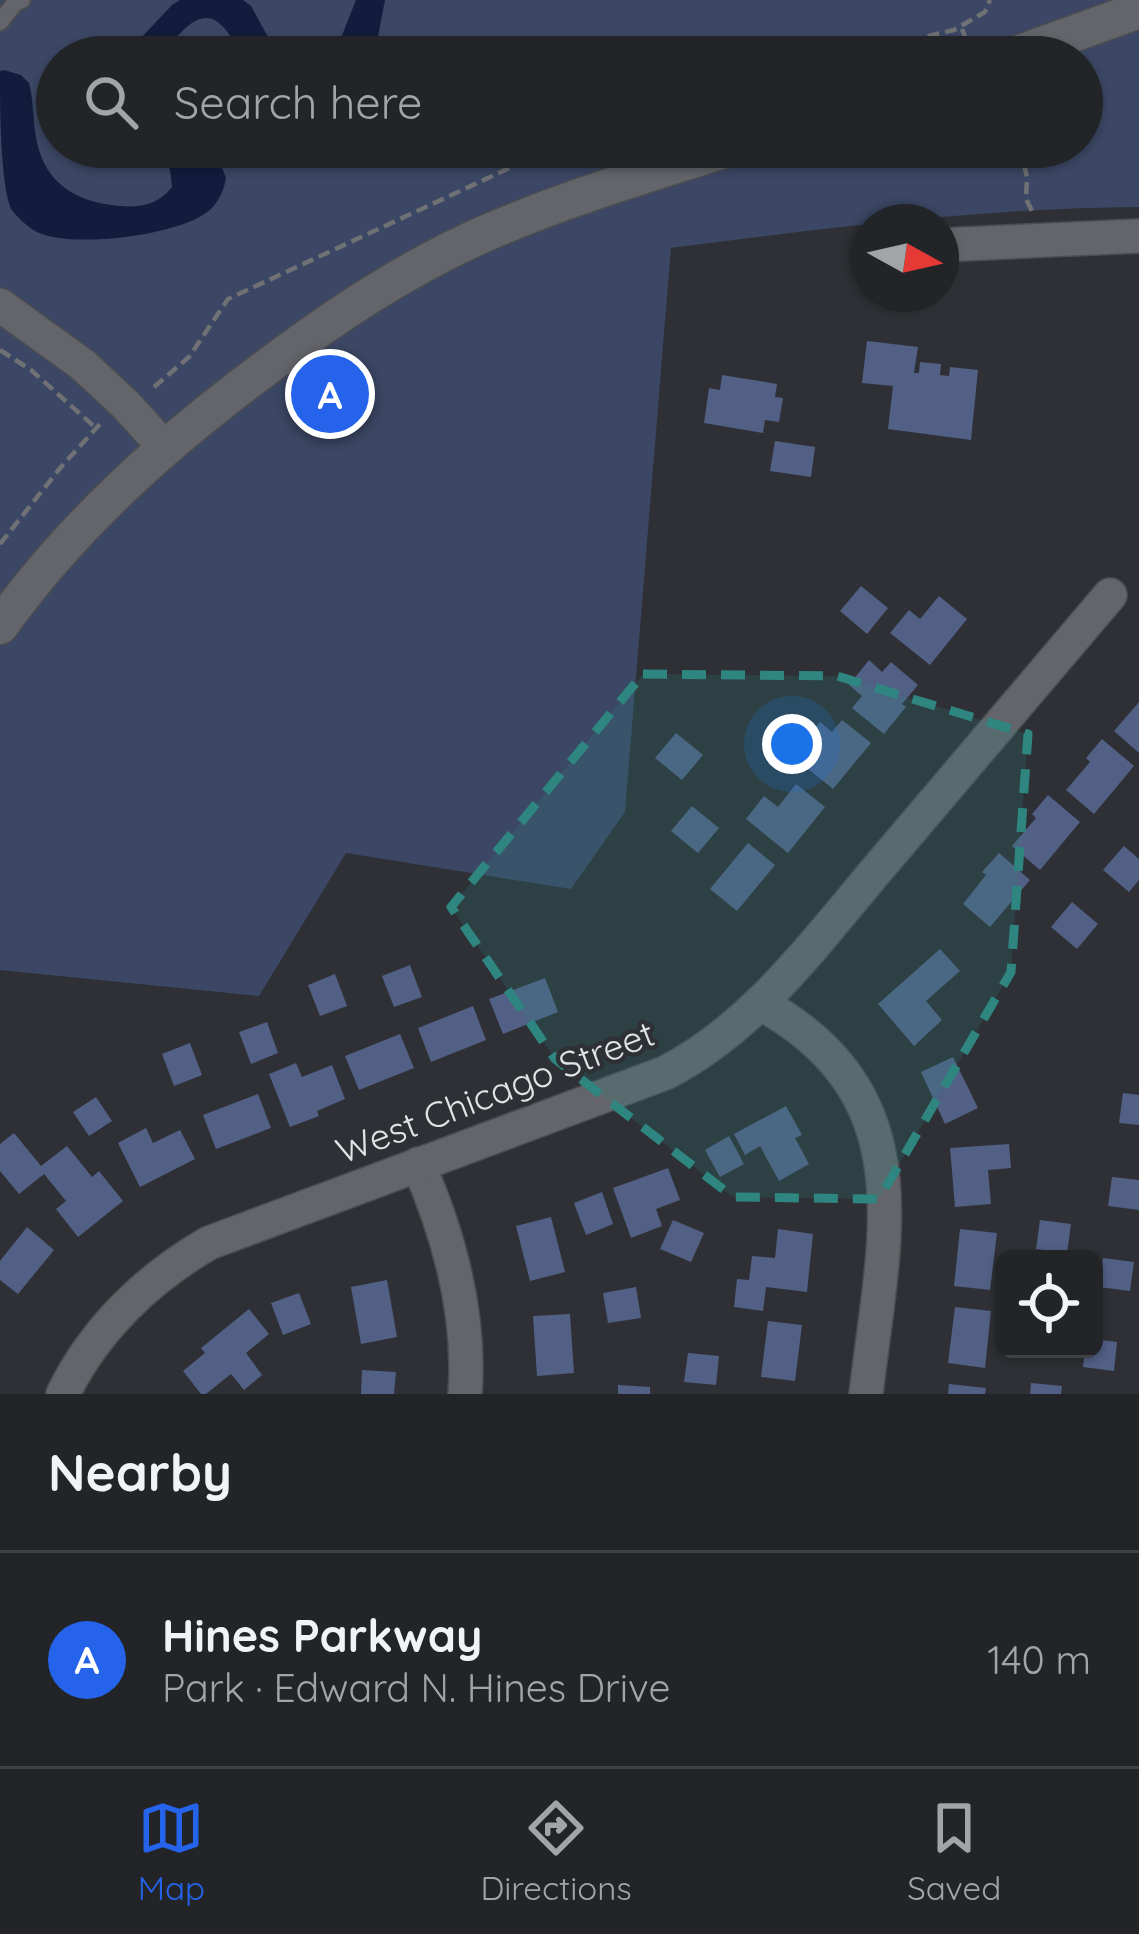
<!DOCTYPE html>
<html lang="en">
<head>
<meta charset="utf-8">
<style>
  :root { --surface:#222428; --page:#2a2c30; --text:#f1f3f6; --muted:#a2a4a8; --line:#3f4145; --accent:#2563eb }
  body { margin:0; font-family:Quicksand,sans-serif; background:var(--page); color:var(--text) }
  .controls { position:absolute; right:36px; bottom:36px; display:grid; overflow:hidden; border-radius:18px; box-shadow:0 3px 9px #0004 }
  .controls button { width:108px; height:108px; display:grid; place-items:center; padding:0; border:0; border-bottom:3px solid var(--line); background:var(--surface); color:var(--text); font:60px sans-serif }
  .compass { position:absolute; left:851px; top:204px; width:108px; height:108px; border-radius:50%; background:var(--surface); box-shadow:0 3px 9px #0004; rotate:98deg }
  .you { position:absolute; left:792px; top:744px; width:42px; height:42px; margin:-30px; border:9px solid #fff; border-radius:50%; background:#1a73e8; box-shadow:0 0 0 18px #1a73e833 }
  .badge { display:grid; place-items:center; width:78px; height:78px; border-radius:50%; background:var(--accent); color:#fff; font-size:39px; font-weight:700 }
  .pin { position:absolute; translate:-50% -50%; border:6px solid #fff; box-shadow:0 3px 12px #0006 }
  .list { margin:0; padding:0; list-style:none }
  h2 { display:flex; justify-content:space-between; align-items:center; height:156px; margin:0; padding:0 48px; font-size:51px }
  h2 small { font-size:39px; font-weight:400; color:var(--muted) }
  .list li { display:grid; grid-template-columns:78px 1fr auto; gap:36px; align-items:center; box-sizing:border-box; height:216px; padding:0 48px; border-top:3px solid var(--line) }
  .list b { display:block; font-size:45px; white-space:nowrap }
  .list p { margin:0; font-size:39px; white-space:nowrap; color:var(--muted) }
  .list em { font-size:39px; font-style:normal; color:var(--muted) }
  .icon { flex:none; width:66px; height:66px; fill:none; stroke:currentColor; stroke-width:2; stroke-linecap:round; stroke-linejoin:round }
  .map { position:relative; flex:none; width:1139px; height:1394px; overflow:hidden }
  .search { position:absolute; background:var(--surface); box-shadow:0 3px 9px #0004; left:36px; right:36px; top:36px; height:132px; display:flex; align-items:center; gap:30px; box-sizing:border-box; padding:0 42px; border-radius:66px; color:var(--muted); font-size:45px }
  .sheet { height:372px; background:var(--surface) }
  nav { display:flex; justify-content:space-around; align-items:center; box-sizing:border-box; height:168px; border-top:3px solid var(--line); background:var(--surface); font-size:33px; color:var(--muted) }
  nav a { display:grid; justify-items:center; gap:6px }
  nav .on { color:var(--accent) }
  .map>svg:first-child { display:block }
  .green { fill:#3b4764; fill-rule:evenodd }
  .water { fill:#121d3d }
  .building { fill:#526085 }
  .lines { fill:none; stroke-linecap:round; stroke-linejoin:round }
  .lane-casing { stroke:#4b4d51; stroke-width:20 }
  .street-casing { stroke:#4b4d51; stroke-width:36 }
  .secondary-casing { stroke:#4b4d51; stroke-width:39 }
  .path { stroke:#6f7175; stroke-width:4.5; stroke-dasharray:12 6; stroke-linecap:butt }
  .lane { stroke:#63656b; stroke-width:16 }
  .street { stroke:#63656b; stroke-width:33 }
  .secondary { stroke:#63656b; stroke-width:36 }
  .marked { fill:#2f8680; fill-opacity:0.2; stroke:#2f8680; stroke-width:9; stroke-dasharray:24 15; stroke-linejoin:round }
  .labels { text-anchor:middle; stroke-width:9; stroke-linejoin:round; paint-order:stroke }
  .street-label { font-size:36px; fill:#e2e3e6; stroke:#2e3035 }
</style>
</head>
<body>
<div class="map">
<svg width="1139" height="1394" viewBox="0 0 1139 1394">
  <rect width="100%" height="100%" fill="#2e3035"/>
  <!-- green -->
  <path class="green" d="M0,0H1139V207C981,208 827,228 671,248L625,812L571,889L346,853L259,996L0,970ZM57,57H1082V147H57Z"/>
  <!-- water -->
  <g class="water">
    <path d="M180,0H243L251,6L279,57H242C215,0 195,10 161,57H123L172,5Z"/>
    <polygon points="356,0 385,0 374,57 328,57 339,43"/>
    <path d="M4,70L21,75L29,83C33,99 33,114 35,131C41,181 73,202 120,206C141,208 159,204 172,187L170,169L164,164C140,165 116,168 100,147H214L226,178C224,190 219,201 210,210C180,236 74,248 39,233C28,228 18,218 11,209C0,182 0,104 0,71Z"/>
  </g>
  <!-- building -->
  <g class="building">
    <polygon points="867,341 918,347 914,373 919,373 920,362 941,364 940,375 949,376 950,367 978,370 971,440 888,429 893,386 862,383"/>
    <polygon points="722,375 777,384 775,397 783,398 779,422 765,420 763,433 704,423 709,388 720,390"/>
    <polygon points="775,441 815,447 811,477 770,471"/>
    <polygon points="861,586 888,608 867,634 840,611"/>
    <polygon points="939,596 967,619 930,665 890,633 909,610 920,619"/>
    <polygon points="869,660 882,672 891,662 918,685 902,704 906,707 884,734 852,708 862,696 849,685"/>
    <polygon points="1139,702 1139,753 1114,731"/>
    <polygon points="842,720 871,743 833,789 792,756 820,722 832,732"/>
    <polygon points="676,733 703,755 682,780 655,758"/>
    <polygon points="1102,739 1134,766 1094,814 1066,790 1090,762 1086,758"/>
    <polygon points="796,784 825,807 788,853 746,819 764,796 778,807"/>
    <polygon points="1048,795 1080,822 1040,870 1012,846 1036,818 1032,814"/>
    <polygon points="692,806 719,828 698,853 671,831"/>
    <polygon points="748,843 775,865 737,911 710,889"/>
    <polygon points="1124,846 1139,859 1139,880 1129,892 1103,870"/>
    <polygon points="999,853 1030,880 990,927 963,904 986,875 982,872"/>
    <polygon points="1072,902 1098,924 1077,949 1051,927"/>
    <polygon points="940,949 960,971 926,1001 942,1020 914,1046 878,1004"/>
    <polygon points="410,965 422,997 394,1007 382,976"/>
    <polygon points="335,974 347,1006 320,1016 308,985"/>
    <polygon points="545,978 558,1012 503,1034 489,999"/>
    <polygon points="473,1006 486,1040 431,1062 418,1028"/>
    <polygon points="267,1022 278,1053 251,1064 239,1032"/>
    <polygon points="400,1034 414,1068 359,1090 345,1056"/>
    <polygon points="190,1043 202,1075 174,1086 162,1054"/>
    <polygon points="953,1057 978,1108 945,1124 921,1072"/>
    <polygon points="296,1063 302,1077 332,1065 345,1099 317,1111 319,1116 290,1127 269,1074"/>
    <polygon points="1123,1093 1139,1095 1139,1125 1119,1123"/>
    <polygon points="258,1094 271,1128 216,1149 203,1115"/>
    <polygon points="96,1097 112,1121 89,1136 73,1112"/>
    <polygon points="786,1106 802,1135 795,1138 809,1164 779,1181 760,1146 745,1155 734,1134"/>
    <polygon points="146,1128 153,1143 180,1130 195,1159 140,1187 118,1143"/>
    <polygon points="14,1133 41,1166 67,1146 92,1177 99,1171 123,1201 78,1237 56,1209 66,1201 44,1174 19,1194 0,1171 0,1144"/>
    <polygon points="729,1136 744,1164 720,1177 705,1150"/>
    <polygon points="1009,1144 1011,1168 988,1170 991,1204 955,1207 950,1148"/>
    <polygon points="668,1168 680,1200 656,1209 662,1226 631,1238 613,1188"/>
    <polygon points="1112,1177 1139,1180 1139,1210 1108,1206"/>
    <polygon points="602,1192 613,1224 586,1235 574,1203"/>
    <polygon points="551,1217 565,1272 530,1281 516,1226"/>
    <polygon points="673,1220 704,1233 691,1262 660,1249"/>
    <polygon points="1040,1220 1071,1224 1067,1253 1036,1249"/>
    <polygon points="27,1227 54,1250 18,1294 0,1280 0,1261"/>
    <polygon points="778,1229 813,1234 807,1292 766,1287 763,1311 734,1307 737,1279 749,1280 752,1256 775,1258"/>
    <polygon points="960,1229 997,1233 990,1290 954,1286"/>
    <polygon points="1103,1258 1134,1262 1130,1291 1099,1287"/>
    <polygon points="387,1280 397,1337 361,1344 351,1287"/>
    <polygon points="636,1287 641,1318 608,1323 603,1293"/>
    <polygon points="299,1293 311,1324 283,1335 271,1303"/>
    <polygon points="955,1307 991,1311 985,1368 948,1363"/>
    <polygon points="249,1309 269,1334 246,1353 262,1375 244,1390 231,1374 206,1394 201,1394 183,1371 205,1353 201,1348"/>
    <polygon points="570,1314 574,1373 537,1376 533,1316"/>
    <polygon points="768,1321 802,1325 795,1381 761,1377"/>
    <polygon points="1094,1339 1117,1342 1114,1371 1083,1367 1085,1349 1094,1349"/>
    <polygon points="688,1353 719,1356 716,1385 684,1382"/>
    <polygon points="362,1370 396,1372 394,1394 361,1394"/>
    <polygon points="1031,1383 1062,1386 1061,1394 1030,1394"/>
    <polygon points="949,1384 986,1388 985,1394 948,1394"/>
    <polygon points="618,1385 650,1387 650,1394 618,1394"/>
  </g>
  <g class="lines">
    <!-- lane casing -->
    <g class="lane-casing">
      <polyline id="lane" points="0,22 15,3 22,0"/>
    </g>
    <!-- street casing -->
    <g class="street-casing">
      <g id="street">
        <polyline points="941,245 1139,236"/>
        <polyline points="0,305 83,365 126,405 164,447"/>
        <path d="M760,1003C927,1095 884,1237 866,1394"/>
        <path d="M418,1164C450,1237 471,1314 465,1394"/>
        <path d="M63,1394C94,1330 148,1278 209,1243L665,1073C757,1026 819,937 886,859C961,771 1035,683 1110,595"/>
      </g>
    </g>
    <!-- secondary casing -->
    <g class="secondary-casing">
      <g id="secondary">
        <polyline points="1009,57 1139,10"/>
        <path d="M0,626C73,524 167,441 267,367C335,316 405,269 484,234C564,199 649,174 733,147"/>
      </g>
    </g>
    <!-- path -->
    <g class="path">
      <polyline points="962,29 973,57"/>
      <polyline points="840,57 954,30 985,12 990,0"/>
      <polyline points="1020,147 1027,177 1026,199 1033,213"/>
      <polyline points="0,350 31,370 96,428"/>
      <polyline points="154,387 189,357 228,299 516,165 568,147"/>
      <polyline points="0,544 61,467 100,424"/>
    </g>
    <!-- lane -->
    <use href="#lane" class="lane"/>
    <!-- street -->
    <use href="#street" class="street"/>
    <!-- secondary -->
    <use href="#secondary" class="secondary"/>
  </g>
  <!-- marked area -->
  <path class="marked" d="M643,674L837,676L1028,734L1011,972L879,1199L733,1197L555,1059L451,907Z"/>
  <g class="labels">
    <!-- street labels -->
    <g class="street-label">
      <text transform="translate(495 1092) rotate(-21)" y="13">West Chicago Street</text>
    </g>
  </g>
</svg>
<div class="controls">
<button><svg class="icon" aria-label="locate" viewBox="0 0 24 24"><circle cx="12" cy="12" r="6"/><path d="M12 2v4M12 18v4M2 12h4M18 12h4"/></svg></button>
</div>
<svg class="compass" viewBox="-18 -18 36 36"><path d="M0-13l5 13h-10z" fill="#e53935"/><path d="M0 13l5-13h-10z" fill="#a2a4a8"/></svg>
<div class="you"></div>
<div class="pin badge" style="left:330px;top:394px">A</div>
<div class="search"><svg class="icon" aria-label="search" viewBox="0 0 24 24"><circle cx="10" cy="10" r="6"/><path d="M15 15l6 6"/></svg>Search here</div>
</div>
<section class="sheet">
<h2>Nearby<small></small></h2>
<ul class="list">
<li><span class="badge">A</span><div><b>Hines Parkway</b><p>Park · Edward N. Hines Drive</p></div><em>140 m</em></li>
</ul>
</section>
<nav>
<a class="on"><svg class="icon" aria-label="map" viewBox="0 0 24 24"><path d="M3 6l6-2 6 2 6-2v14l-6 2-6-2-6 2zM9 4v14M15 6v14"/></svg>Map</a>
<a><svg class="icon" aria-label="directions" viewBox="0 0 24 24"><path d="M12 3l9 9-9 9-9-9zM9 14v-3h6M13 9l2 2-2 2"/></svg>Directions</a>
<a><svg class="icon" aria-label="saved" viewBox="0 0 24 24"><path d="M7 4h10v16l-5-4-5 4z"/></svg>Saved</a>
</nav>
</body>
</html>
